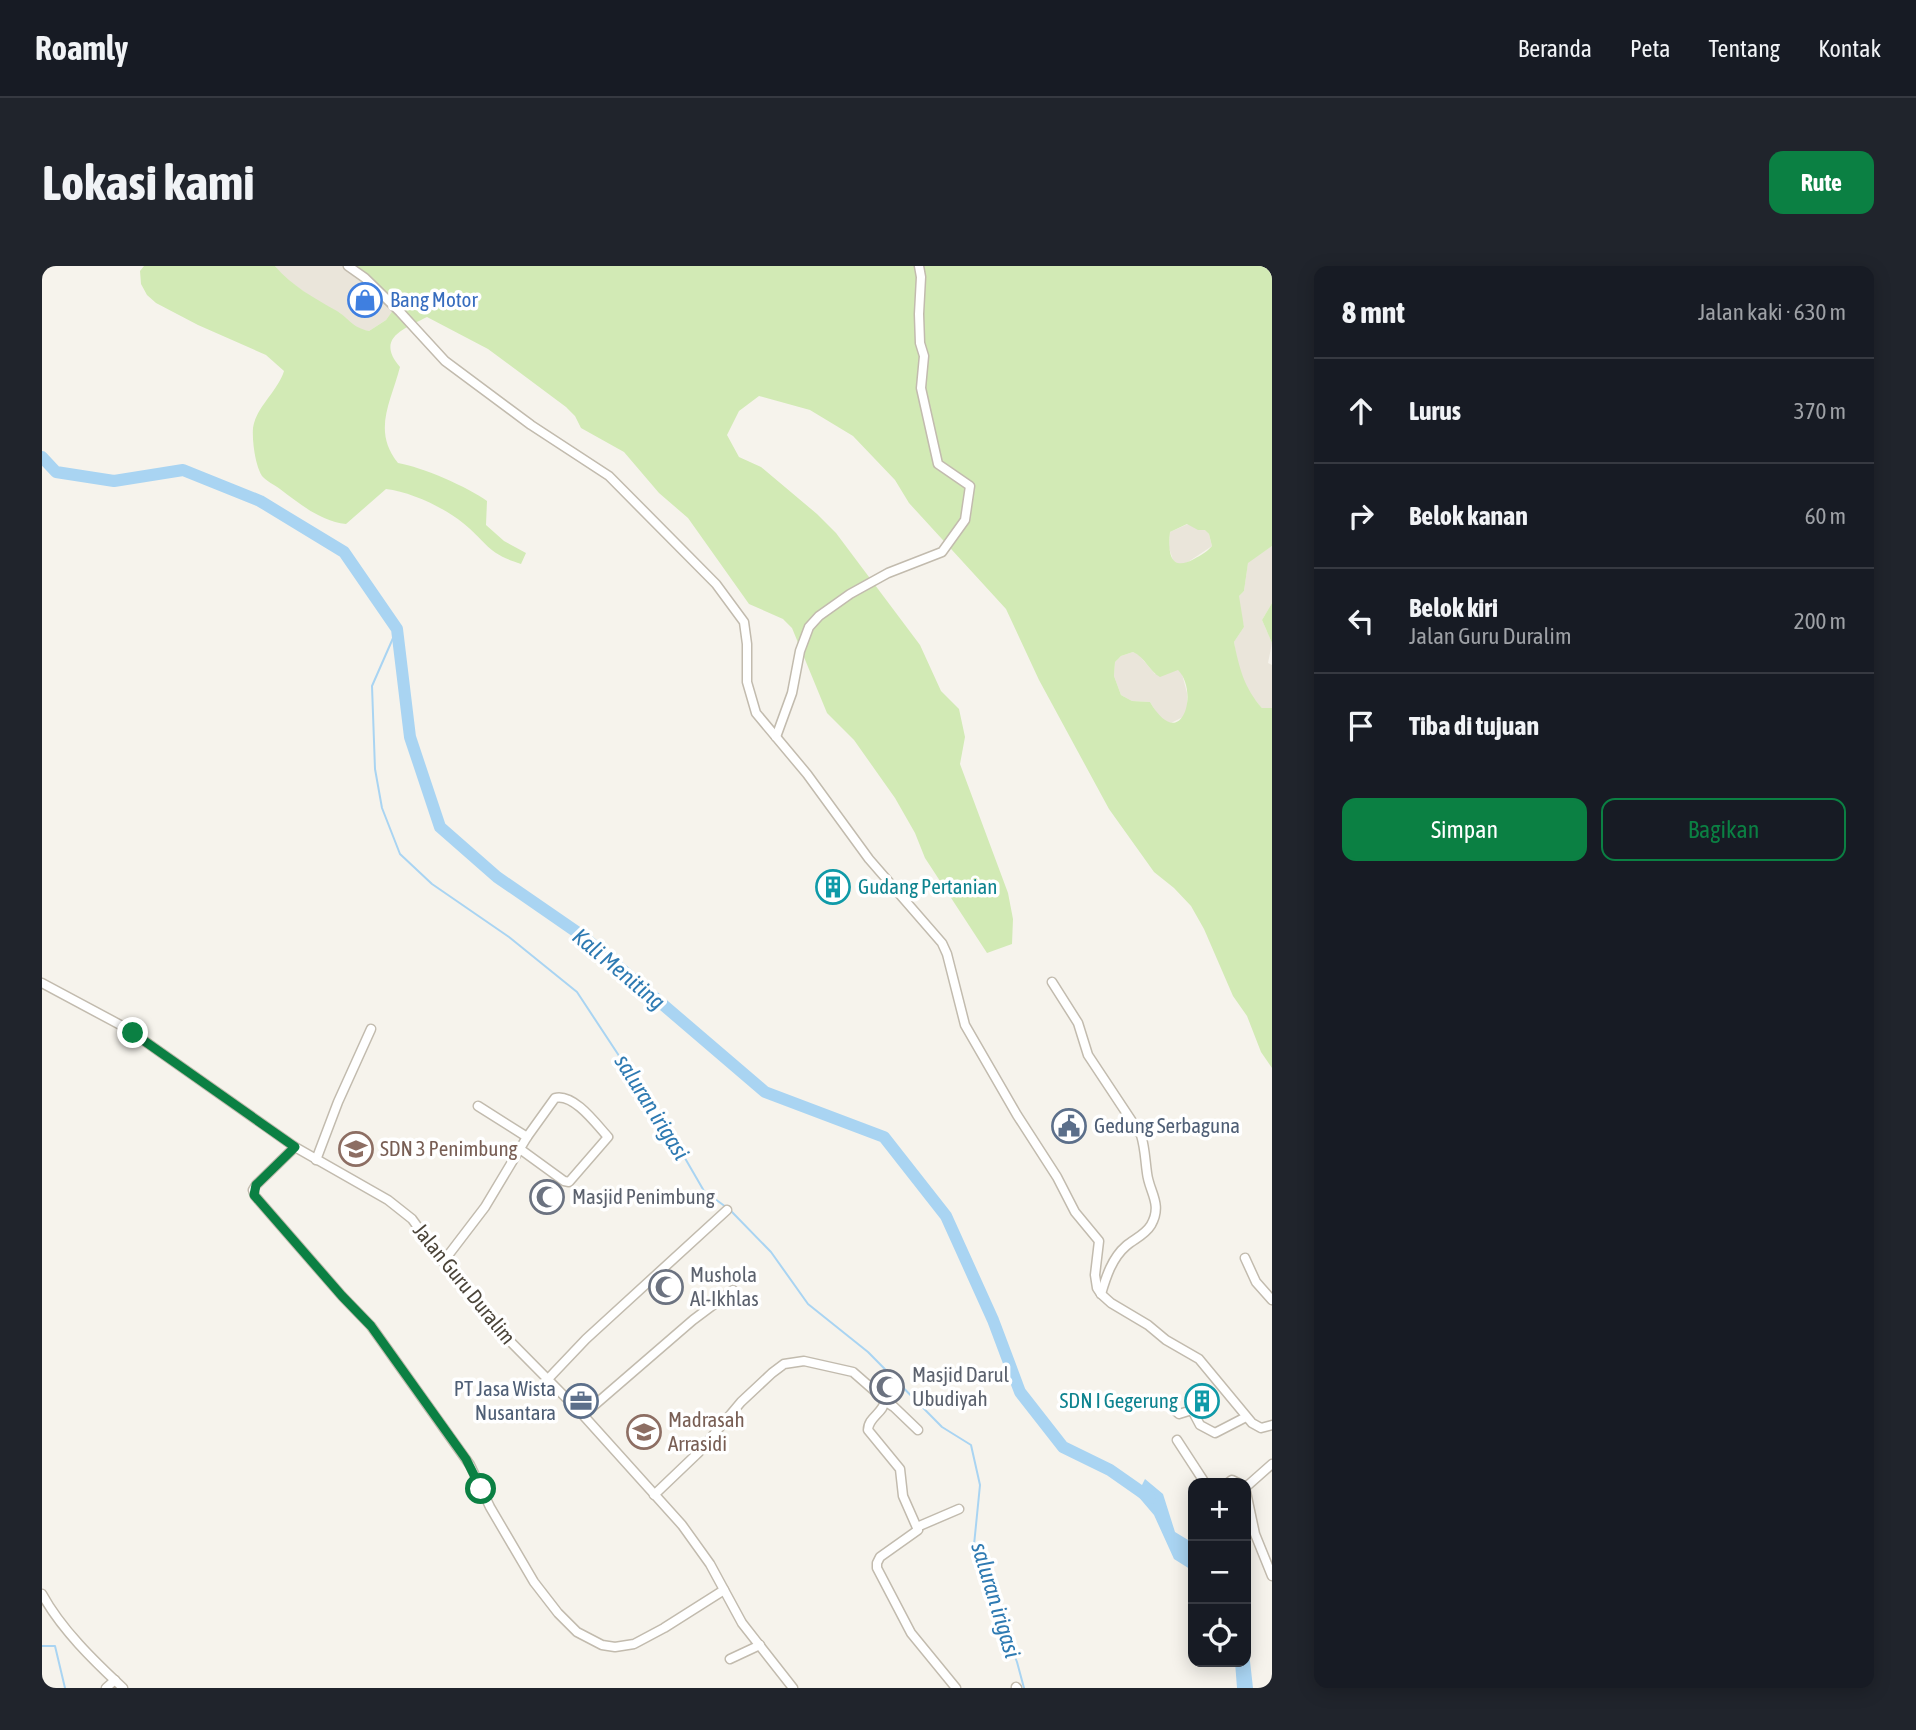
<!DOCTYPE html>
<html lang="id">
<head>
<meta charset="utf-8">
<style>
  :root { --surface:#171b24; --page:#20242c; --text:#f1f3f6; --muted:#9ea1a6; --line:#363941; --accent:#0b8043 }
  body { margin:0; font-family:"Asap Condensed",sans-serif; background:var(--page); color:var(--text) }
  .controls { position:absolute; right:21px; bottom:21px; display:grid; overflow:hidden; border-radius:14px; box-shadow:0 4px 18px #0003 }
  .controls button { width:63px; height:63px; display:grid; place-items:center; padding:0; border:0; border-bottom:2px solid var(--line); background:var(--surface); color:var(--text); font:35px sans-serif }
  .stop { position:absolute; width:21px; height:21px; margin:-16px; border:5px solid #0b8043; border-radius:50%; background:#fff }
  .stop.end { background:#0b8043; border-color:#fff; box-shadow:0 2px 7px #0008 }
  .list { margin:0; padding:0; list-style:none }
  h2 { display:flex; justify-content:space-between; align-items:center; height:91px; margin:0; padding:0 28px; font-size:30px }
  h2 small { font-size:23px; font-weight:400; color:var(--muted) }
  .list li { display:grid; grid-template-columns:46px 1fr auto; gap:21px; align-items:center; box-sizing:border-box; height:105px; padding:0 28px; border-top:2px solid var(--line) }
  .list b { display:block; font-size:26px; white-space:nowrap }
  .list p { margin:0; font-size:23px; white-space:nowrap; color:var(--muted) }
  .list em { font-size:23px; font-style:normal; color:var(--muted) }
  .actions { display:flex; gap:14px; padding:21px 28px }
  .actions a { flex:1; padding:16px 0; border:2px solid var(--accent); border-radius:14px; text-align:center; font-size:24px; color:var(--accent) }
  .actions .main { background:var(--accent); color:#fff }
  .icon { flex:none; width:38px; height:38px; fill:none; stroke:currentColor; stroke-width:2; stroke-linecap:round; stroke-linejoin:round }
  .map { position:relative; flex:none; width:1230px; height:1422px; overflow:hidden; border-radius:14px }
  header { display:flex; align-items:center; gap:42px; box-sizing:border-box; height:98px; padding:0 35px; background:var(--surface); border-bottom:2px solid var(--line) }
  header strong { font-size:33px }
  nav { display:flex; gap:38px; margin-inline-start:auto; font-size:24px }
  .intro { display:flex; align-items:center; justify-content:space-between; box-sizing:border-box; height:168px; padding:0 42px }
  h1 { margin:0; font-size:49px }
  .button { padding:18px 32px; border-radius:14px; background:var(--accent); color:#fff; font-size:24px; font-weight:700 }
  main { display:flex; gap:42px; padding:0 42px }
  aside { flex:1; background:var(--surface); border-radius:14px; box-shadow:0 4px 18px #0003 }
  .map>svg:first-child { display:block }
  .residential { fill:#eae5da }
  .green { fill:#d2eab5; fill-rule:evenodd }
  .water { fill:#a9d4f2 }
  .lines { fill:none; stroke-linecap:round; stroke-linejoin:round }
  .stream { stroke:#a9d4f2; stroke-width:2 }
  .river { stroke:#a9d4f2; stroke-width:12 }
  .street-casing { stroke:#c2bbae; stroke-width:11 }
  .street { stroke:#fff; stroke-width:8 }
  .route { stroke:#0b8043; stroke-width:9 }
  .labels { text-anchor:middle; stroke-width:7; stroke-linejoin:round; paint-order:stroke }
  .shop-label { font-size:21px; fill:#366cbe; stroke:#fff; text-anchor:start }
  .culture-label { font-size:21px; fill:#0d838f; stroke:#fff; text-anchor:start }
  .service-label { font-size:21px; fill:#4e5e75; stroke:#fff; text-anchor:start }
  .education-label { font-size:21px; fill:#785e54; stroke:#fff; text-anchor:start }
  .worship-label { font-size:21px; fill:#5b616d; stroke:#fff; text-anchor:start }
  .street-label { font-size:21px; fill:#4b4439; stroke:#fff }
  .water-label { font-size:23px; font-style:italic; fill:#2e7ab2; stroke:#fff }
</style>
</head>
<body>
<header>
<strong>Roamly</strong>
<nav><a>Beranda</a><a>Peta</a><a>Tentang</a><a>Kontak</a></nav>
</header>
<div class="intro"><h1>Lokasi kami</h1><a class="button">Rute</a></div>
<main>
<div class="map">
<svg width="1230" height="1422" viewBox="0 0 1230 1422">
  <rect width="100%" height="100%" fill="#f6f3ec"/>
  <!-- residential -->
  <g class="residential">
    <polygon points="233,0 314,0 358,36 344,54 327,65 320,64 309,59 298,47 276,36 242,11"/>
    <polygon points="1146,258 1163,263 1167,268 1170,280 1143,298 1136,298 1131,294 1127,282 1128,266"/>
    <polygon points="1230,280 1230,337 1220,354 1230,377 1226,397 1230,399 1230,442 1226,443 1220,442 1206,426 1196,401 1192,376 1202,361 1196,336 1197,330 1202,325 1206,296"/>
    <polygon points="1091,386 1096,388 1113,408 1136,403 1140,408 1145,427 1145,446 1141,451 1129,457 1123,456 1118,452 1108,436 1090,435 1079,429 1072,410 1073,396 1079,390"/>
  </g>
  <!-- green -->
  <g class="green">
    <path d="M102,0H233C250,20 272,32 295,45C308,53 309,61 327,65L344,54L357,36L314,0H1230V280L1206,297L1202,325L1197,330L1202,361L1192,376C1197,401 1202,422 1220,442H1230V802L1219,786L1205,750L1191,730L1162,663L1149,640L1132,622L1112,606L1067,543L997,414L964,343L867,237L853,214L811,170L768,144L717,130L697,145L685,169L697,191L719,201L775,248L794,267L878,379L899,425L917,443L923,471L918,498L966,627L971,653L970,678L945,687L883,592L873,567L853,532L812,474L785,447L750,362L741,353L707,338L646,252L617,227L582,186L539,162L533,150L524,141L446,83L385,51C362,63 333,72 358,101C349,136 330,165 356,197C380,201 426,221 445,235L444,259L462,275L484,287L479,298C444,287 446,277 421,257C401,241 369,226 344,223L304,258C278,255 258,238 238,223C233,219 224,215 220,210C213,199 210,174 211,162C214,141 236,125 242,105L224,89L156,59L114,37L105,29L99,18L98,5ZM1145,258L1156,264H1163L1167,268L1170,280C1165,286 1159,289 1152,293C1127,307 1126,284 1128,266ZM1091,386C1103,391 1107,405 1118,411L1136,404C1158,426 1139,489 1108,436L1090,435L1079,429L1072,410L1073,396L1079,390Z"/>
    <polygon points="1230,337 1230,377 1220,354"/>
  </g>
  <!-- water -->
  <g class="water">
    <polygon points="1103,1213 1121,1228 1133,1266 1151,1277 1151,1305 1132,1293 1112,1249 1095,1229"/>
    <polygon points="1204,1359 1211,1422 1195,1422 1193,1396 1204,1396"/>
  </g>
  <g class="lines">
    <!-- stream -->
    <g class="stream">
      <polyline points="355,363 330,420 333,503 340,542 358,588 390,618 467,671 535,726 591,811 618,849 662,925 684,941"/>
      <polyline points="689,945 729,986 766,1038 826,1086 900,1161 929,1179 938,1219 932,1279 947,1324 975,1396 982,1422"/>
      <polyline points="0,1380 13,1380 23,1422"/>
    </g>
    <!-- river -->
    <polyline class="river" points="0,191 14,206 72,215 141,204 218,235 302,286 355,363 368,471 398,561 455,611 542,671 723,826 842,871 904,950 951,1054 978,1126 1021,1181 1068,1204 1108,1232"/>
    <!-- street casing -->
    <g class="street-casing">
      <g id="street">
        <polyline points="306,0 323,12 358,46 403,95 489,159 567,210 674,318 702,356 705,378 705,416 714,447 765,508 827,593 900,677 905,688 923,759 975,849 1015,911 1033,946 1057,975 1053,1009 1055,1022 1059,1028 1069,1037 1106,1059 1124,1074 1157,1093 1210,1157 1219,1162 1230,1159"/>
        <polyline points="734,471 750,427 758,385 767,361 777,350 808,328 846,307 900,286 923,254 928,220 896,198 879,122 882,90 878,77 877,48 879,11 877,0"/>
        <path d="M1010,716L1036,757L1046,789L1099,869C1103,882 1103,893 1105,907C1107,926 1121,938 1109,959C1103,969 1092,973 1084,980C1070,992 1064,1011 1059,1028"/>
        <polyline points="0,717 84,762 253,881 346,934 370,953 410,1008 449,1056 541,1149 640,1259 668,1298 700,1357 751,1422"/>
        <polyline points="436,840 485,871"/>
        <polyline points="253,881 214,919 211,924 213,930 300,1030 329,1060 428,1199 448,1241 492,1316 516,1347 535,1366 560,1379 573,1381 592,1378 622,1362 682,1324"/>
        <polyline points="274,894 296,836 329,763"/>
        <polyline points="1203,992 1214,1016 1230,1034"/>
        <path d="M401,996L443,941L485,871L513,832C532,827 555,859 566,871L527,916L522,915L478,883"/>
        <polyline points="506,1113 544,1073 685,944"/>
        <polyline points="844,1136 852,1141 876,1164"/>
        <polyline points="1127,1139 1137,1148 1150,1144 1158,1159 1173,1167 1204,1151"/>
        <polyline points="541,1149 651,1054 691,1024"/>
        <polyline points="1135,1174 1163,1217"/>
        <polyline points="1186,1217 1190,1214 1196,1217"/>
        <polyline points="1204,1221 1230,1198"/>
        <polyline points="1204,1226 1213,1268 1230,1310"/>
        <path d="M612,1229L657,1186L699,1136L730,1107L742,1098L762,1095L811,1106L843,1134C842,1147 826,1151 826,1164L858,1203L861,1230L876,1264L838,1291L835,1297V1302L869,1367L914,1422"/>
        <polyline points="875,1261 917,1243"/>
        <path d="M0,1328C19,1363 52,1395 81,1422"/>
        <polyline points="688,1393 718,1379"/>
        <polyline points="974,1421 975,1422"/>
        <polyline points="64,1422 73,1414"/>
      </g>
    </g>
    <!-- street -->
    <use href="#street" class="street"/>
  </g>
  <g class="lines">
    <!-- route -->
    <polyline class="route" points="91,767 253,881 214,919 212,929 300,1030 329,1060 424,1193 439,1223"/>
  </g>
  <!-- icons -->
  <defs>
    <g id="shop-ring" transform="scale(1.75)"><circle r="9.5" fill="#fff" stroke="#3f7fe0" stroke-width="1.5"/><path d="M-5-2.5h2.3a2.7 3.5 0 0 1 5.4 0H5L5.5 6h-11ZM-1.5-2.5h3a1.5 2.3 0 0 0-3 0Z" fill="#3f7fe0"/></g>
    <g id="building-ring" transform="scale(1.75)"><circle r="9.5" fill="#fff" stroke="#0f9aa8" stroke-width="1.5"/><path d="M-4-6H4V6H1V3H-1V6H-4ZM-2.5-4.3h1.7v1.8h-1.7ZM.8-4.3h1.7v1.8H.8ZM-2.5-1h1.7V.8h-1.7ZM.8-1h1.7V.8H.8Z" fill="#0f9aa8"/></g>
    <g id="civic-ring" transform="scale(1.75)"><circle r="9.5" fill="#fff" stroke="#5c6f8a" stroke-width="1.5"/><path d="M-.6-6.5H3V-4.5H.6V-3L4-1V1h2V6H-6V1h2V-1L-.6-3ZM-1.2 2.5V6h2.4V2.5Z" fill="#5c6f8a"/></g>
    <g id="school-ring" transform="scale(1.75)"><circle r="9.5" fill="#fff" stroke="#8d6e63" stroke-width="1.5"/><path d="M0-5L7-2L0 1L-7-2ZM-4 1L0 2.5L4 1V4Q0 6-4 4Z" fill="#8d6e63"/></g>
    <g id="mosque-ring" transform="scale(1.75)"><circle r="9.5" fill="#fff" stroke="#6b7280" stroke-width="1.5"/><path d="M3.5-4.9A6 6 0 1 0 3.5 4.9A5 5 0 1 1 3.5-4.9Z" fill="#6b7280"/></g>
    <g id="office-ring" transform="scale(1.75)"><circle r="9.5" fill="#fff" stroke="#5c6f8a" stroke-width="1.5"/><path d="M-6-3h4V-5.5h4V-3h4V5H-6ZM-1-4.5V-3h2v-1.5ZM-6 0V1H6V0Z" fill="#5c6f8a"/></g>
  </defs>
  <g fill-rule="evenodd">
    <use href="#shop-ring" x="323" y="34"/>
    <use href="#building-ring" x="791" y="621"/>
    <use href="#civic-ring" x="1027" y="860"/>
    <use href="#school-ring" x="314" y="883"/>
    <use href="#mosque-ring" x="505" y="931"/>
    <use href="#mosque-ring" x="624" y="1021"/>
    <use href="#mosque-ring" x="845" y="1121"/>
    <use href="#office-ring" x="539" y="1135"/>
    <use href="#building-ring" x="1160" y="1135"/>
    <use href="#school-ring" x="602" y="1166"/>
  </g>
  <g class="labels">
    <!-- shop labels -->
    <g class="shop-label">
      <text x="348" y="41">Bang Motor</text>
    </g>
    <!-- culture labels -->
    <g class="culture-label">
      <text x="816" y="628">Gudang Pertanian</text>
      <text x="1136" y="1142" text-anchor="end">SDN I Gegerung</text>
    </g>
    <!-- service labels -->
    <g class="service-label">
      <text x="1052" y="867">Gedung Serbaguna</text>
      <text x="514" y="1130" text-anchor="end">PT Jasa Wista<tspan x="514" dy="24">Nusantara</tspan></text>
    </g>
    <!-- education labels -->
    <g class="education-label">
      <text x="338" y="890">SDN 3 Penimbung</text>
      <text x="626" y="1161">Madrasah<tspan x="626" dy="24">Arrasidi</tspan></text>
    </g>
    <!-- worship labels -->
    <g class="worship-label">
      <text x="530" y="938">Masjid Penimbung</text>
      <text x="648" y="1016">Mushola<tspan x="648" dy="24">Al-Ikhlas</tspan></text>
      <text x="870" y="1116">Masjid Darul<tspan x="870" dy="24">Ubudiyah</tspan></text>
    </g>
    <!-- street labels -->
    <g class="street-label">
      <text transform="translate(422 1018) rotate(51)" y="7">Jalan Guru Duralim</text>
    </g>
    <!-- water labels -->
    <g class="water-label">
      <text transform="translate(577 703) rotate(40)" y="8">Kali Meniting</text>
      <text transform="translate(610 841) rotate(58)" y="8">saluran irigasi</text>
      <text transform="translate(954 1334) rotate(73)" y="8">saluran irigasi</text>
    </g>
  </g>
</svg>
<div class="controls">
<button>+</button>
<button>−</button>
<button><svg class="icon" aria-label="locate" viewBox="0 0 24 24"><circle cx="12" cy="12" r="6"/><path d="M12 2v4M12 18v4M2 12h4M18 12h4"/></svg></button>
</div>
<div class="stop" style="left:439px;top:1223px"></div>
<div class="stop end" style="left:91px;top:767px"></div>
</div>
<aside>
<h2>8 mnt<small>Jalan kaki · 630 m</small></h2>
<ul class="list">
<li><svg class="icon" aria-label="ahead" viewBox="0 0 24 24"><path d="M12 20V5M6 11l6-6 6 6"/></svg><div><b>Lurus</b></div><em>370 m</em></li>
<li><svg class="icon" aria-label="right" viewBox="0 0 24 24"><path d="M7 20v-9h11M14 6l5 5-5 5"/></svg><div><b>Belok kanan</b></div><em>60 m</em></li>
<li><svg class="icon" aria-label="left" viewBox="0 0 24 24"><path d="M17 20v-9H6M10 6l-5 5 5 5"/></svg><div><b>Belok kiri</b><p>Jalan Guru Duralim</p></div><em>200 m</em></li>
<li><svg class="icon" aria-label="arrive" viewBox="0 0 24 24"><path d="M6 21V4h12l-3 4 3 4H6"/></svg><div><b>Tiba di tujuan</b></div></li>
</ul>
<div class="actions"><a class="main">Simpan</a><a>Bagikan</a></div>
</aside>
</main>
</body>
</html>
